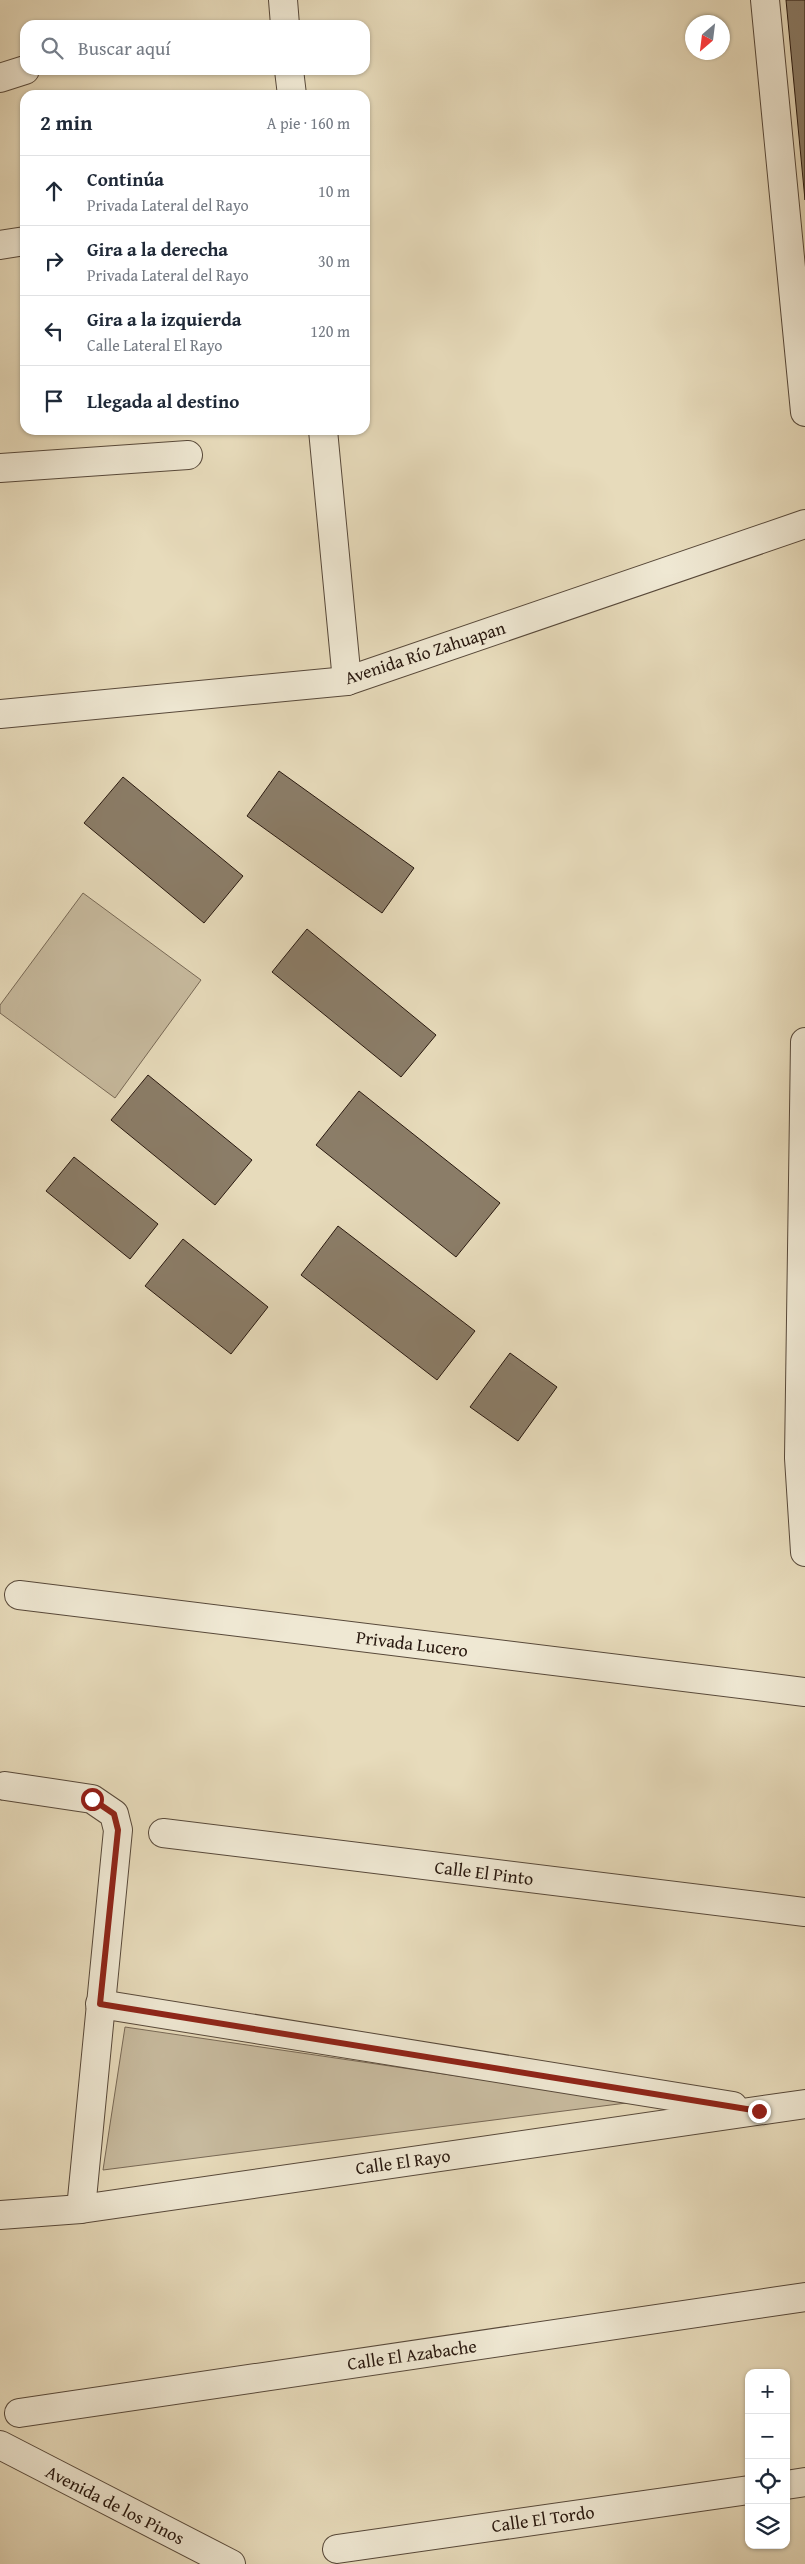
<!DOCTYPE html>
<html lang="es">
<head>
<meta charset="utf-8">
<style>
  :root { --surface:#fff; --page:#f6f6f7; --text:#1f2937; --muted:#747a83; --line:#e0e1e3 }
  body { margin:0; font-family:"Gentium Book Plus",serif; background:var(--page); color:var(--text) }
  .controls { position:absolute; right:15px; bottom:15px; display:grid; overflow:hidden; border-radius:10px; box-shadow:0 1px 4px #0004 }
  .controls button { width:45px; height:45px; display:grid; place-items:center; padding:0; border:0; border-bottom:1px solid var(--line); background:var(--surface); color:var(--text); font:25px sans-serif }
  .compass { position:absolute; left:685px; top:15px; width:45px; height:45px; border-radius:50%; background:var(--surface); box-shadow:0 1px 4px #0004; rotate:208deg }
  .stop { position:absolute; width:15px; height:15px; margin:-11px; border:4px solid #8f2418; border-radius:50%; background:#fff }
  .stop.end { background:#8f2418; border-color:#fff; box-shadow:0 1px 5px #0008 }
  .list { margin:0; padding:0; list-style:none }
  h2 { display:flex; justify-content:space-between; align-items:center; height:65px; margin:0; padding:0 20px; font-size:21px }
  h2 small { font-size:16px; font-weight:400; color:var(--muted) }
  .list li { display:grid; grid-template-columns:32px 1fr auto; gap:15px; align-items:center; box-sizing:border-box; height:70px; padding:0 20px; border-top:1px solid var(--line) }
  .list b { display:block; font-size:19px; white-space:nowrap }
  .list p { margin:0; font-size:16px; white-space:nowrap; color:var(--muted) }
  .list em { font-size:16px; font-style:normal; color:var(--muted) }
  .icon { flex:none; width:28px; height:28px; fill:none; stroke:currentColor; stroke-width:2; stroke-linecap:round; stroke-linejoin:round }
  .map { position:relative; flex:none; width:805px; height:2564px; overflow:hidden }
  .search { position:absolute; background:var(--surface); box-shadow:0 1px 4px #0004; left:20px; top:20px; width:350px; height:55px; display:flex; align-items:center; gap:12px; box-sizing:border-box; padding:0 18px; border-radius:15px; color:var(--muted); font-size:19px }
  .panel { position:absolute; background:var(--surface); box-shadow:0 1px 4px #0004; left:20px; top:90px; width:350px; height:345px; border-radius:15px }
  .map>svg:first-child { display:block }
  .green { fill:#c7ba9e; stroke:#786956 }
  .building { fill:#8b7d68; stroke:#28180f }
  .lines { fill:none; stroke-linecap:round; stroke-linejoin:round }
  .minor-casing { stroke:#58493a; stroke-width:30 }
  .tertiary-casing { stroke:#58493a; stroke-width:30 }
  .minor { stroke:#efe8d3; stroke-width:28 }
  .tertiary { stroke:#efe8d3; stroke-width:28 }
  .route { stroke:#8f2418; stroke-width:6 }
  .labels { text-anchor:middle; stroke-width:4.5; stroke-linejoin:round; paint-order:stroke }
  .street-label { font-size:18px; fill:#28180f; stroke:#efe8d3 }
</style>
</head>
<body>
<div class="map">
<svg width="805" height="2564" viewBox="0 0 805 2564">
  <rect width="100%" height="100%" fill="#e7dbbb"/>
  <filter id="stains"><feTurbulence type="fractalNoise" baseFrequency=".004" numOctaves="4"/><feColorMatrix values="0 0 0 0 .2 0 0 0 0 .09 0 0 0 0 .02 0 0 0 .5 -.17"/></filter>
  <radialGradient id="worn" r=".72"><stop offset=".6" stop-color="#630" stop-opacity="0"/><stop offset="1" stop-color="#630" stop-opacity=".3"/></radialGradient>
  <!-- green -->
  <g class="green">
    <polygon points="83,893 201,980 115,1098 0,1013 0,1005"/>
    <polygon points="125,2027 634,2102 103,2170"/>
  </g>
  <!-- building -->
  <g class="building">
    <polygon points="786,0 805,0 805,200"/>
    <polygon points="279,771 414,868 382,913 247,816"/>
    <polygon points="123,777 243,876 204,923 84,823"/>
    <polygon points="307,929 436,1035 401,1077 272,972"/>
    <polygon points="148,1075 252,1160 215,1205 111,1120"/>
    <polygon points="359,1091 500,1203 456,1257 316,1145"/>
    <polygon points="74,1157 158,1224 130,1259 46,1191"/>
    <polygon points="338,1226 475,1331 437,1380 301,1275"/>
    <polygon points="183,1239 268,1307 231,1354 145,1286"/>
    <polygon points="510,1353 557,1387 518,1441 470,1407"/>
  </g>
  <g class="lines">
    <!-- minor casing -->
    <g class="minor-casing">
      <g id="minor">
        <polyline points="283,0 285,25"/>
        <polyline points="289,70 292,95"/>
        <polyline points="0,78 25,70"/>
        <polyline points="0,245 25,241"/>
        <polyline points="323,430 347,681"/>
        <polyline points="0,468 188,455"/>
        <polyline points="0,714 347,681 805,524"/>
        <polyline points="19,1595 805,1692"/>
        <polyline points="5,1786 92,1799 114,1814 118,1830 81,2209"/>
        <polyline points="163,1833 805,1912"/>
        <polyline points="100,2004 733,2106"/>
        <polyline points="0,2215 81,2209 805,2104"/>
        <polyline points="19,2413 805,2297"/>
        <polyline points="0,2445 231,2564"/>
        <polyline points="786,2485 805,2482"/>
        <polyline points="337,2549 749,2490"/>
      </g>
    </g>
    <!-- tertiary casing -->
    <g class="tertiary-casing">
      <g id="tertiary">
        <polyline points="765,0 805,412"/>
        <polyline points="805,1042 799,1458 805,1552"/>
      </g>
    </g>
    <!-- minor -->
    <use href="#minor" class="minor"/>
    <!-- tertiary -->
    <use href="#tertiary" class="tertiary"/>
  </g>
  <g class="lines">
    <!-- route -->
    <polyline class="route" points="92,1799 114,1814 118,1830 100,2004 759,2111"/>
  </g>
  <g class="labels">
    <!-- street labels -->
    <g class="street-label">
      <text transform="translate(425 653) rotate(-18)" y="6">Avenida Río Zahuapan</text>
      <text transform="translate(412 1644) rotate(7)" y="6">Privada Lucero</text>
      <text transform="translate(484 1873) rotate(7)" y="6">Calle El Pinto</text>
      <text transform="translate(403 2162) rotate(-8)" y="6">Calle El Rayo</text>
      <text transform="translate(412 2355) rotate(-8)" y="6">Calle El Azabache</text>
      <text transform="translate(115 2505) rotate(27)" y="6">Avenida de los Pinos</text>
      <text transform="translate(543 2519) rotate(-8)" y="6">Calle El Tordo</text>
    </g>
  </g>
  <rect width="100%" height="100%" filter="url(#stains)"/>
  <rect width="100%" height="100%" fill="url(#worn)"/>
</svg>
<div class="controls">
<button>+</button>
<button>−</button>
<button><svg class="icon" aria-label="locate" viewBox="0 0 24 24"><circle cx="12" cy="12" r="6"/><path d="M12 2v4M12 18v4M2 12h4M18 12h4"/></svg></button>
<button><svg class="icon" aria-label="layers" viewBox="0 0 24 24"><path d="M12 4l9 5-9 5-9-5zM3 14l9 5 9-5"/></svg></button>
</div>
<svg class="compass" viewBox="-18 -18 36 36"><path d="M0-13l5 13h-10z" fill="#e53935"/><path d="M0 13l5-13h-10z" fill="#747a83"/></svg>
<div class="stop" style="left:92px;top:1799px"></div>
<div class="stop end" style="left:759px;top:2111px"></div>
<div class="search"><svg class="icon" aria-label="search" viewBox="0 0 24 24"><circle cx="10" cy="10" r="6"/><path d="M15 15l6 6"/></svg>Buscar aquí</div>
<section class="panel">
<h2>2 min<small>A pie · 160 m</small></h2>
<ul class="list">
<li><svg class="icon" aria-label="ahead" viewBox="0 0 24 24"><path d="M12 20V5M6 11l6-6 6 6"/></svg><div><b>Continúa</b><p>Privada Lateral del Rayo</p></div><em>10 m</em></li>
<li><svg class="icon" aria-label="right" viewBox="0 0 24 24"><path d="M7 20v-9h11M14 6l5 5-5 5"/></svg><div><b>Gira a la derecha</b><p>Privada Lateral del Rayo</p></div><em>30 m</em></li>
<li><svg class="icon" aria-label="left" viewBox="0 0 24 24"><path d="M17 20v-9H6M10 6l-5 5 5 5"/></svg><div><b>Gira a la izquierda</b><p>Calle Lateral El Rayo</p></div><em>120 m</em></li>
<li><svg class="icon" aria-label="arrive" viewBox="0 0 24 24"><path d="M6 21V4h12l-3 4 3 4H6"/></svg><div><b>Llegada al destino</b></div></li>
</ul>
</section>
</div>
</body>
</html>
